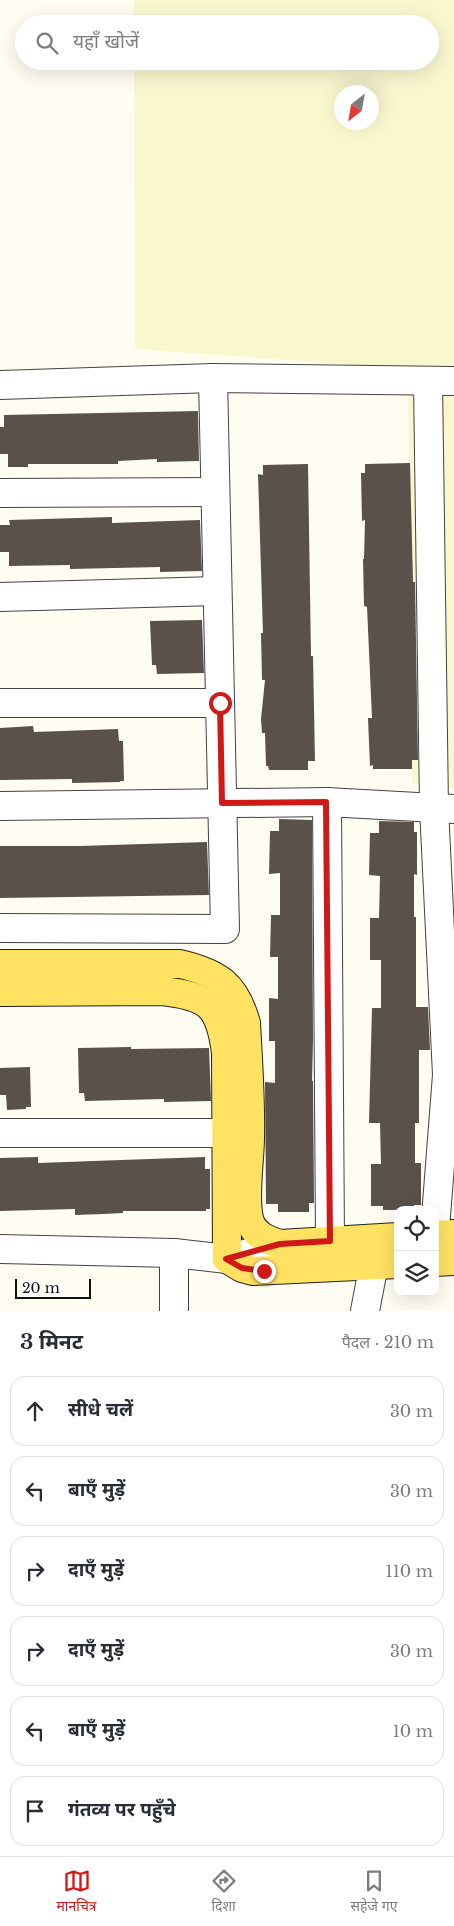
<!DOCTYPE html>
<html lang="hi">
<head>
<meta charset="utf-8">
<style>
  :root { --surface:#fff; --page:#f2f2f3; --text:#2b2b33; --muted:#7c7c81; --line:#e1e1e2; --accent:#cf1917 }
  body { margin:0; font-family:"Libre Baskerville","Noto Sans Devanagari",serif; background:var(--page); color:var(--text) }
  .controls { position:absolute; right:15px; bottom:15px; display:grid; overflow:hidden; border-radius:10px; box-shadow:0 5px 20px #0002 }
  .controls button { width:45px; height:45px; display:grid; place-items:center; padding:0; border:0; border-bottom:1px solid var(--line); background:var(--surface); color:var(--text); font:25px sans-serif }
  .compass { position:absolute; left:334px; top:85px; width:45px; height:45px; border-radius:50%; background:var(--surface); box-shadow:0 5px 20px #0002; rotate:211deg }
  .scale { position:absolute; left:15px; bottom:12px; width:76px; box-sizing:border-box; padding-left:5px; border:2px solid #0f0f0f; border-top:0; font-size:14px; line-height:18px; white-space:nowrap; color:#0f0f0f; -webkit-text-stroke:4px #fff; paint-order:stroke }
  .stop { position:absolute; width:15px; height:15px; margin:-11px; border:4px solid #cf1917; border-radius:50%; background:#fff }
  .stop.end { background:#cf1917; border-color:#fff; box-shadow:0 1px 5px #0008 }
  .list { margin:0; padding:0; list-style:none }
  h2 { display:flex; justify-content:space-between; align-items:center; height:65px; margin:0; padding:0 20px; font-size:21px }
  h2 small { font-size:16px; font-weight:400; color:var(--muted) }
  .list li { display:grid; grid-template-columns:32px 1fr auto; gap:15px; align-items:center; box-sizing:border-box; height:70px; margin:0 10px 10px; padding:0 10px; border:1px solid var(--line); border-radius:15px }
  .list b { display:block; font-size:19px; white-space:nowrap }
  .list em { font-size:16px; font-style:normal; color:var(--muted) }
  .icon { flex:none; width:28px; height:28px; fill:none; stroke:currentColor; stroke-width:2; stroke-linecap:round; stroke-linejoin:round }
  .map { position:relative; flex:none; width:454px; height:1311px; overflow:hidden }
  .search { position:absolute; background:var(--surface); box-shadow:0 5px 20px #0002; left:15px; right:15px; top:15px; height:55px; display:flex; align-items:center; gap:12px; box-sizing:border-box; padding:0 18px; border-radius:28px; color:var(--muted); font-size:19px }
  .sheet { height:545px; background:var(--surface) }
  nav { display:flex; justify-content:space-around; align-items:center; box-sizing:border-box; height:70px; border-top:1px solid var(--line); background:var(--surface); font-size:14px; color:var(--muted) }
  nav a { display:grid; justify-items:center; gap:2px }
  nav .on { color:var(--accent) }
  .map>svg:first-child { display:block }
  .farmland { fill:#f9f7ce; fill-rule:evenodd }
  .building { fill:#59514a }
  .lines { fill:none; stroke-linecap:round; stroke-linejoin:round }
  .minor-casing { stroke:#424242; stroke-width:30 }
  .major-casing { stroke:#202020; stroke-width:30 }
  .minor { stroke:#fff; stroke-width:28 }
  .major { stroke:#ffe261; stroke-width:28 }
  .route { stroke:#cf1917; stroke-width:6 }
</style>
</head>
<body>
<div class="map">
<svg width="454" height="1311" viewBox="0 0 454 1311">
  <rect width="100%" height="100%" fill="#fffdf1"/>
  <!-- farmland -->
  <path class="farmland" d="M134,0H454V788L412,783L408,369L135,349L134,61H430V24H134ZM342,92H372V122H342Z"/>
  <!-- building -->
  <g class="building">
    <polygon points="198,411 199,461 157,462 157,459 118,461 118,464 28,464 28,467 8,467 8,454 0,454 0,427 4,427 4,415"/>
    <polygon points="410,463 413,582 415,582 418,760 412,760 412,769 373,769 373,765 370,766 368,718 372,718 367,607 364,606 363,559 364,559 365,520 362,521 361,473 365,473 365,464"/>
    <polygon points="308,464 311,656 313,656 315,761 308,761 308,770 269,770 268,766 266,766 265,733 262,733 261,719 265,680 262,680 261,633 263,633 258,474 263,475 263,465"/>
    <polygon points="112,517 112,523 200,520 202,571 160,572 160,567 70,569 70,565 9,566 9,552 0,552 0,525 10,525 9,520"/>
    <polygon points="202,620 204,673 157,674 156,665 152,665 150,621"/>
    <polygon points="33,726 34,732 118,729 119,741 123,741 124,781 120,781 120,782 72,783 72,779 0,780 0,728"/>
    <polygon points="279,819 312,820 313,1040 312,1081 313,1081 314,1203 309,1203 309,1212 278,1212 278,1204 266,1204 265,1082 275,1083 275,1041 269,1041 269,998 278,999 278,957 270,957 271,915 280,915 280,873 269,874 270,831 279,831"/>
    <polygon points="379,821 414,822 414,832 417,832 417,875 414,874 414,917 416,917 416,1007 428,1007 430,1050 419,1050 419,1123 415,1123 415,1163 421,1163 421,1205 414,1205 414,1210 383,1210 383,1206 371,1206 371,1164 381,1164 380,1123 369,1123 372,1008 381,1008 381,960 370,960 370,918 379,918 380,876 369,875 370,833 379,833"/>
    <polygon points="207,842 209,895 0,898 0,846 79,846"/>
    <polygon points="131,1047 131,1049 209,1048 211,1101 164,1102 164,1099 85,1101 84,1093 79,1093 78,1048"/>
    <polygon points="30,1067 31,1107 26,1107 26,1109 7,1110 6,1095 0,1095 0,1068"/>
    <polygon points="38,1157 38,1163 205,1157 205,1169 210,1169 210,1209 206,1209 206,1211 123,1211 123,1213 103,1214 75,1215 75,1209 0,1211 0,1158"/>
  </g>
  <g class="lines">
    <!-- minor casing -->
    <g class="minor-casing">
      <g id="minor">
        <polyline points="428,381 434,808 447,1075 435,1229"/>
        <polyline points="0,385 213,378 454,381"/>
        <polyline points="0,493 215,492"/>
        <polyline points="0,597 217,591"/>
        <polyline points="0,703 220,703"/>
        <polyline points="327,802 330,1241"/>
        <polyline points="0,806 327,802 454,809"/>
        <polyline points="0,928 225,929 213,378"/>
        <polyline points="0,1133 227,1133"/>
        <polyline points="0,1249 174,1253 227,1259 280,1244"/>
        <polyline points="174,1253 174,1311"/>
        <polyline points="365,1311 374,1264"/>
      </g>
    </g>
    <!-- major casing -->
    <g class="major-casing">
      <g id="major">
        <path d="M0,964H180C218,973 235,984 246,1023C248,1061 251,1100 250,1138C250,1160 243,1202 250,1222C255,1235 267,1240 280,1244L398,1237"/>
        <path d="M0,992L162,991C209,996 220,1006 226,1053L227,1259L242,1268L253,1271L398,1264"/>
        <polyline points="435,1235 454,1234"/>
        <polyline points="435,1262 454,1261"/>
      </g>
    </g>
    <!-- minor -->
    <use href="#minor" class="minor"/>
    <!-- major -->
    <use href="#major" class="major"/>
  </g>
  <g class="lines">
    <!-- route -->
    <polyline class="route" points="220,703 222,803 326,802 330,1241 280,1244 226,1259 242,1268 264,1271"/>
  </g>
</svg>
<div class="controls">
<button><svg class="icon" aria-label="locate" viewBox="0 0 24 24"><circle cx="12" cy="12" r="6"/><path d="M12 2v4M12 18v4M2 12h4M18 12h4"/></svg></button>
<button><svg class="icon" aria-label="layers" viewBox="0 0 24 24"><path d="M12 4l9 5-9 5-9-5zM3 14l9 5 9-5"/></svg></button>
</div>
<svg class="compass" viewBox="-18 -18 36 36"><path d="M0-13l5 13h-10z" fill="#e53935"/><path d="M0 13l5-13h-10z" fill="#7c7c81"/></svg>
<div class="scale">20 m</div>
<div class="stop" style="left:220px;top:703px"></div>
<div class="stop end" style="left:264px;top:1271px"></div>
<div class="search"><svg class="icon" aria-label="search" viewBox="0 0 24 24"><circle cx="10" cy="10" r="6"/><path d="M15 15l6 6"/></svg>यहाँ खोजें</div>
</div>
<section class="sheet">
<h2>3 मिनट<small>पैदल · 210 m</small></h2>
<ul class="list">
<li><svg class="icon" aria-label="ahead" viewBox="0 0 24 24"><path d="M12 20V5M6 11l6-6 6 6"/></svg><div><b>सीधे चलें</b></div><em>30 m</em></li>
<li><svg class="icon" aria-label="left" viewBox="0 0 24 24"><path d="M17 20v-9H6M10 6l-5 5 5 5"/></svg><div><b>बाएँ मुड़ें</b></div><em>30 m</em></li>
<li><svg class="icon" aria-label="right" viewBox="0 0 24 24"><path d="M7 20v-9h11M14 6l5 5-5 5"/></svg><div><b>दाएँ मुड़ें</b></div><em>110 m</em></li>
<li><svg class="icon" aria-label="right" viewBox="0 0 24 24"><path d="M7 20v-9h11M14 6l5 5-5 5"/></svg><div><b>दाएँ मुड़ें</b></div><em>30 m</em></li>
<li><svg class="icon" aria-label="left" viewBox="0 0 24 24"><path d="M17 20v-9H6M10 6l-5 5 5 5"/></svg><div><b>बाएँ मुड़ें</b></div><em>10 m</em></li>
<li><svg class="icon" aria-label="arrive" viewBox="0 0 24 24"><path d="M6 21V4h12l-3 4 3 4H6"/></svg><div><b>गंतव्य पर पहुँचे</b></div></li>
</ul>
</section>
<nav>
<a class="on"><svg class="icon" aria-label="map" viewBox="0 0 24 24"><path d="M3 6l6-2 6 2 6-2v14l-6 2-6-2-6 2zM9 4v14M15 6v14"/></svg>मानचित्र</a>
<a><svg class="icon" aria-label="directions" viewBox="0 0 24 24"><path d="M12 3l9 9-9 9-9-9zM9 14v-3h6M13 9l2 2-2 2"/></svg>दिशा</a>
<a><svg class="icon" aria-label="saved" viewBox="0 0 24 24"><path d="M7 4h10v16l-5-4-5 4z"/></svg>सहेजे गए</a>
</nav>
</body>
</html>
